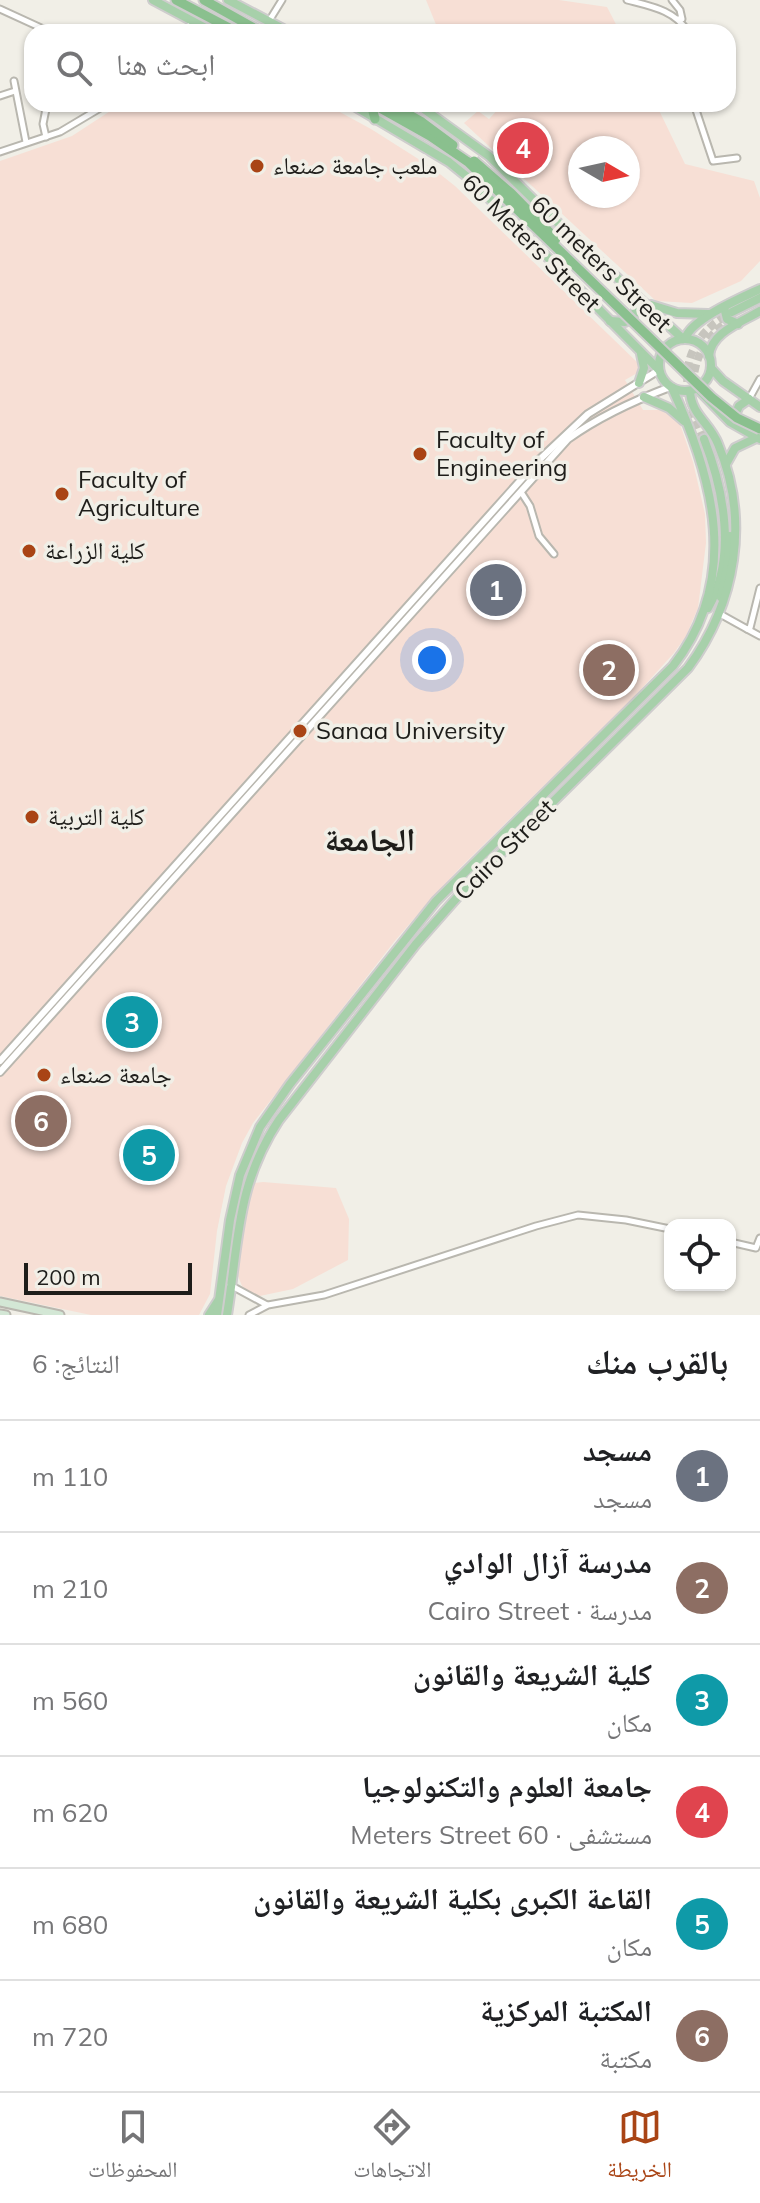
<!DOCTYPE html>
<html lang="ar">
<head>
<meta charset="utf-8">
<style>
  :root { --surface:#fff; --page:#f2f2f2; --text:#202124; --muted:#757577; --line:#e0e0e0; --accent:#a94415 }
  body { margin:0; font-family:Mulish,"Noto Naskh Arabic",sans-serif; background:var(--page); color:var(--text); direction:rtl }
  .controls { position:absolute; right:24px; bottom:24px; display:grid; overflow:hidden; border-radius:16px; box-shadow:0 2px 6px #0004 }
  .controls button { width:72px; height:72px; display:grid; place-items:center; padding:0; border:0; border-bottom:2px solid var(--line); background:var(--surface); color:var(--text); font:40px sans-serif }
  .compass { position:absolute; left:568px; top:136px; width:72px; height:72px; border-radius:50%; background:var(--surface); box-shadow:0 2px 6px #0004; rotate:99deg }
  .scale { position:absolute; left:24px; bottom:20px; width:168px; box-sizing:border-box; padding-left:8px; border:4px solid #1e1d1a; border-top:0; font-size:22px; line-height:28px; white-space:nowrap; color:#1e1d1a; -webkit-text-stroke:6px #f1efe7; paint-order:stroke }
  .you { position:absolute; left:432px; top:660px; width:28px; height:28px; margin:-20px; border:6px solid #fff; border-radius:50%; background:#1a73e8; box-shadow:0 0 0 12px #1a73e833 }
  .badge { display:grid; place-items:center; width:52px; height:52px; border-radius:50%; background:var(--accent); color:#fff; font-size:26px; font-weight:700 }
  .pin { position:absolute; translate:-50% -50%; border:4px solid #fff; box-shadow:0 2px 8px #0006 }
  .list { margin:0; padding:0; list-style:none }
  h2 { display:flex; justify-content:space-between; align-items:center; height:104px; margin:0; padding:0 32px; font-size:34px }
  h2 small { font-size:26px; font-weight:400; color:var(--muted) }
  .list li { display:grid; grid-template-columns:52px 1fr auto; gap:24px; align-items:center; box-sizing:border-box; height:112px; padding:0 32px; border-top:2px solid var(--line) }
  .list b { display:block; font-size:30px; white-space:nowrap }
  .list p { margin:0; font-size:26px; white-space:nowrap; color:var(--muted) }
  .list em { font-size:26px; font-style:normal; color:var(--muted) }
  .icon { flex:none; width:44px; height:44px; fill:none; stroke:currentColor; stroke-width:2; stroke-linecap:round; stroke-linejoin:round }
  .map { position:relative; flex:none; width:760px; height:1315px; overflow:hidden; direction:ltr }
  .search { position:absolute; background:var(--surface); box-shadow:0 2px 6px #0004; left:24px; right:24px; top:24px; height:88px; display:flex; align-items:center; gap:20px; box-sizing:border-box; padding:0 28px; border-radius:24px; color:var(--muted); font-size:30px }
  .sheet { height:776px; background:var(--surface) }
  nav { display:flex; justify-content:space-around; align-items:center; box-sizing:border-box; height:112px; border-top:2px solid var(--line); background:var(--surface); font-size:22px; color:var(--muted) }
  nav a { display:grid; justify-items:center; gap:4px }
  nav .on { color:var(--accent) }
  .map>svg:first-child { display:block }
  .education { fill:#f7dfd5; fill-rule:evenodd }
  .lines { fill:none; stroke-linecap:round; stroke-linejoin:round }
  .primary-tunnel { stroke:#c7c5be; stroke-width:8; stroke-dasharray:8 4; stroke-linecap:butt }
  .minor-casing { stroke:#b9b7af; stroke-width:9 }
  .tertiary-casing { stroke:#b9b7af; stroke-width:10 }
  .secondary-casing { stroke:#b9b7af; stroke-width:11 }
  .primary-casing { stroke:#cecdcd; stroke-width:12 }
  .trunk-casing { stroke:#cecdcd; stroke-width:13 }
  .minor { stroke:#fff; stroke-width:5 }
  .tertiary { stroke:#fff; stroke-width:6 }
  .secondary { stroke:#d3e7d5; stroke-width:7 }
  .primary { stroke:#a7d0aa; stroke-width:8 }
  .trunk { stroke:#8ac08e; stroke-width:9 }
  .trunk-bridge-casing { stroke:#cecdcd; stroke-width:13; stroke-linecap:butt }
  .trunk-bridge { stroke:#8ac08e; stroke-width:9 }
  .poi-dot { fill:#a94415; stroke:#f1efe7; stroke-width:3 }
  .labels { text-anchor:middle; stroke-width:7; stroke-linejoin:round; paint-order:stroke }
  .poi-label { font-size:24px; fill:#1e1d1a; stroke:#f1efe7; text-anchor:start }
  .street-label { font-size:24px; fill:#1e1d1a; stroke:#f1efe7 }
  .district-label { font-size:32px; font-weight:bold; fill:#1e1d1a; stroke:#f1efe7 }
</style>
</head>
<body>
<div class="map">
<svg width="760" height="1315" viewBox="0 0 760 1315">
  <rect width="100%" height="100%" fill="#f1efe7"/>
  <!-- education -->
  <g class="education">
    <polygon points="426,0 559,0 607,7 620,32 439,32"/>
    <polygon points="121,104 325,104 371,129 431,167 455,186 639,364 639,372 625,380 643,410 661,410 671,415 680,424 693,462 705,514 706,543 698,608 686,636 674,653 634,697 459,869 425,906 394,942 253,1123 242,1143 226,1186 217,1231 210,1294 199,1315 91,1315 0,1296 0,161 72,136"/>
    <path d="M497,104H656L685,164L754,181L760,198V261L741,281L692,303L656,301L464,123L478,111L489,119L500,107ZM580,148H628V196H580Z"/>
    <polygon points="263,1182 336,1188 349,1219 348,1260 293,1289 255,1297 242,1286 238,1276 243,1228 253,1183"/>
  </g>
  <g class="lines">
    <!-- primary-tunnel -->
    <g class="primary-tunnel">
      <path d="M693,384C695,353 709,333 734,317"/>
      <path d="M704,439C680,390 676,342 731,313"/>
    </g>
    <!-- minor casing -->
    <g class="minor-casing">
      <g id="minor">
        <path d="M627,0C650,6 675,10 688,32"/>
        <polyline points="672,0 680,10 682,19 678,19"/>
        <polyline points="0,9 50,32"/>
        <polyline points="269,21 282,0"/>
        <polyline points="186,32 192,21"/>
        <polyline points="14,81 26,142"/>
        <polyline points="0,96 15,91"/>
        <polyline points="694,104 713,161 737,158"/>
        <polyline points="46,137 43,124 47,104"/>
        <polyline points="0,152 60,132 107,104"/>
        <polyline points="749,399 760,379"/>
        <polyline points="521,492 530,506 539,536 554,554"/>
        <polyline points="720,614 747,629 750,628 760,588"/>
        <polyline points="747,629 760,636"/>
        <polyline points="730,1242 756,1248 760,1238"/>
        <polyline points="230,1285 267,1305"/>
        <polyline points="249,1315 268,1305 324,1295 536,1226 578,1215 626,1220 670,1229"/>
      </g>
    </g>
    <!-- tertiary casing -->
    <g class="tertiary-casing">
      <g id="tertiary">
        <polyline points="0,1061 537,462 588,414 659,370"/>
        <path d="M0,1072L568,439C600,416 633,401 670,387"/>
      </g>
    </g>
    <!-- secondary casing -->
    <g class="secondary-casing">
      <g id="secondary">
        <polyline points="0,1302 60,1315"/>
        <polyline points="0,1314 6,1315"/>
      </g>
    </g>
    <!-- primary casing -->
    <g class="primary-casing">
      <g id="primary">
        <polyline points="153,0 213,32"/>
        <polyline points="228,0 289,32"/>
        <polyline points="351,104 449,162 470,179 659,370"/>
        <polyline points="417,104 489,156 542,208 683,339"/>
        <polyline points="651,305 677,313 708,314"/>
        <polyline points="724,307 727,319 738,324"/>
        <polyline points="732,312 760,298"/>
        <path d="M610,321L625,322C636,316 640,307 635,295"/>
        <circle cx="685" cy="365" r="26"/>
        <path d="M685,339C691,319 741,298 760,289"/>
        <path d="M709,356C711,332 742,322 760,311"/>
        <polyline points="711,368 723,381 760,407"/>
        <polyline points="639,383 644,368 641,354"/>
        <polyline points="697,388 730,422 760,439"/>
        <polyline points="644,397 669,408 684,421"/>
        <polyline points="733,419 739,406 749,399"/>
        <path d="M704,439C724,490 737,558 708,608"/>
        <polyline points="726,464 735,448 756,438"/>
        <polyline points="721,597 727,568 730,536"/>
        <polyline points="209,1315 218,1301"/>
        <path d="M217,1315L230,1220L240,1175L260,1127L290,1084L436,901L673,666C741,579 714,479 672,388"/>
        <path d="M227,1315C239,1241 236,1185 279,1120L416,944L461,893L688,668C736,603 750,520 718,444C710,423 691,415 690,391"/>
      </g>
    </g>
    <!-- trunk casing -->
    <g class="trunk-casing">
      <g id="trunk">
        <polyline points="176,0 237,32"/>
        <polyline points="204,0 261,32"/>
        <polyline points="371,104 375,119"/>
        <polyline points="373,104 430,136 468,162"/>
        <polyline points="390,104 422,122 453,145"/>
      </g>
    </g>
    <!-- minor -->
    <use href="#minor" class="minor"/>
    <!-- tertiary -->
    <use href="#tertiary" class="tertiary"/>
    <!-- secondary -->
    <use href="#secondary" class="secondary"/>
    <!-- primary -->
    <use href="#primary" class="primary"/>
    <!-- trunk -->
    <use href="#trunk" class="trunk"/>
    <!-- trunk-bridge casing -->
    <g class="trunk-bridge-casing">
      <g id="trunk-bridge">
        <polyline points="474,161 511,193 556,239"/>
        <polyline points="468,162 711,397 737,418 760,429"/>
      </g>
    </g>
    <!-- trunk-bridge -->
    <use href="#trunk-bridge" class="trunk-bridge"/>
  </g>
  <!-- markers -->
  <g class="poi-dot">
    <circle cx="257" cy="166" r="8"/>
    <circle cx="420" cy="454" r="8"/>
    <circle cx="62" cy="494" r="8"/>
    <circle cx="29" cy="551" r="8"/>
    <circle cx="300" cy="731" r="8"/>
    <circle cx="32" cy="817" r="8"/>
    <circle cx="44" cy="1075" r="8"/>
  </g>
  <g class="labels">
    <!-- poi labels -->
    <g class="poi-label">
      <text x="273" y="174">ملعب جامعة صنعاء</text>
      <text x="436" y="448">Faculty of<tspan x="436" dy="28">Engineering</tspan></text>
      <text x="78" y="488">Faculty of<tspan x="78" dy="28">Agriculture</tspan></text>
      <text x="45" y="559">كلية الزراعة</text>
      <text x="316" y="739">Sanaa University</text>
      <text x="48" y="825">كلية التربية</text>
      <text x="60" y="1083">جامعة صنعاء</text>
    </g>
    <!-- street labels -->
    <g class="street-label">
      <text transform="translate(531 243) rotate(45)" y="8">60 Meters Street</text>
      <text transform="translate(601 264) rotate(44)" y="8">60 meters Street</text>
      <text transform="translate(505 850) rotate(-45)" y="8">Cairo Street</text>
    </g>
    <!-- district labels -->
    <g class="district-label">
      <text x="370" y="851">الجامعة</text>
    </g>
  </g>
</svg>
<div class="controls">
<button><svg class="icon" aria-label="locate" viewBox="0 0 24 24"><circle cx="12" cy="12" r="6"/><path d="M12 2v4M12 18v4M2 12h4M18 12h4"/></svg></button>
</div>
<svg class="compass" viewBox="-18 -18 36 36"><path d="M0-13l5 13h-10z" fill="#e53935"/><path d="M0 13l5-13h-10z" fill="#757577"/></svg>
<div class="scale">200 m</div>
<div class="you"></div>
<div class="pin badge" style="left:496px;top:590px;background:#6b7280">1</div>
<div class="pin badge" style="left:609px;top:670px;background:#8d6e63">2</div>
<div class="pin badge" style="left:132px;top:1022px;background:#0f9aa8">3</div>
<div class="pin badge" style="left:523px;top:148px;background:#e0444e">4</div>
<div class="pin badge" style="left:149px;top:1155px;background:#0f9aa8">5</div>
<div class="pin badge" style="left:41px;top:1121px;background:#8d6e63">6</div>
<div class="search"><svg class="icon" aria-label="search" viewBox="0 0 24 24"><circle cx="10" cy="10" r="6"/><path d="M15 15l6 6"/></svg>ابحث هنا</div>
</div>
<section class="sheet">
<h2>بالقرب منك<small>النتائج: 6</small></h2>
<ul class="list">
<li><span class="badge" style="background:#6b7280">1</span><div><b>مسجد</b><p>مسجد</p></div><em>110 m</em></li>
<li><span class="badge" style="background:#8d6e63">2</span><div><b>مدرسة آزال الوادي</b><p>مدرسة · Cairo Street</p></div><em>210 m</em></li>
<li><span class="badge" style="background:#0f9aa8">3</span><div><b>كلية الشريعة والقانون</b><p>مكان</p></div><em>560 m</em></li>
<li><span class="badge" style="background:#e0444e">4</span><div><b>جامعة العلوم والتكنولوجيا</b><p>مستشفى · 60 Meters Street</p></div><em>620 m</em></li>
<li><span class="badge" style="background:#0f9aa8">5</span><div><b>القاعة الكبرى بكلية الشريعة والقانون</b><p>مكان</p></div><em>680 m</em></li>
<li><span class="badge" style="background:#8d6e63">6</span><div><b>المكتبة المركزية</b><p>مكتبة</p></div><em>720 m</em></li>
</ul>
</section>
<nav>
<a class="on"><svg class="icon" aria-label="map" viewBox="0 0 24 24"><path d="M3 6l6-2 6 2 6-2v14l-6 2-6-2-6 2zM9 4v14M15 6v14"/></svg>الخريطة</a>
<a><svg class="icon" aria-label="directions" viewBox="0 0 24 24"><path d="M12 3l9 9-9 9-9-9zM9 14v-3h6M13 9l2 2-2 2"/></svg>الاتجاهات</a>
<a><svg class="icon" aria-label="saved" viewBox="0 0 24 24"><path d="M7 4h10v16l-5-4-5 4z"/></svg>المحفوظات</a>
</nav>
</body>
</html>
